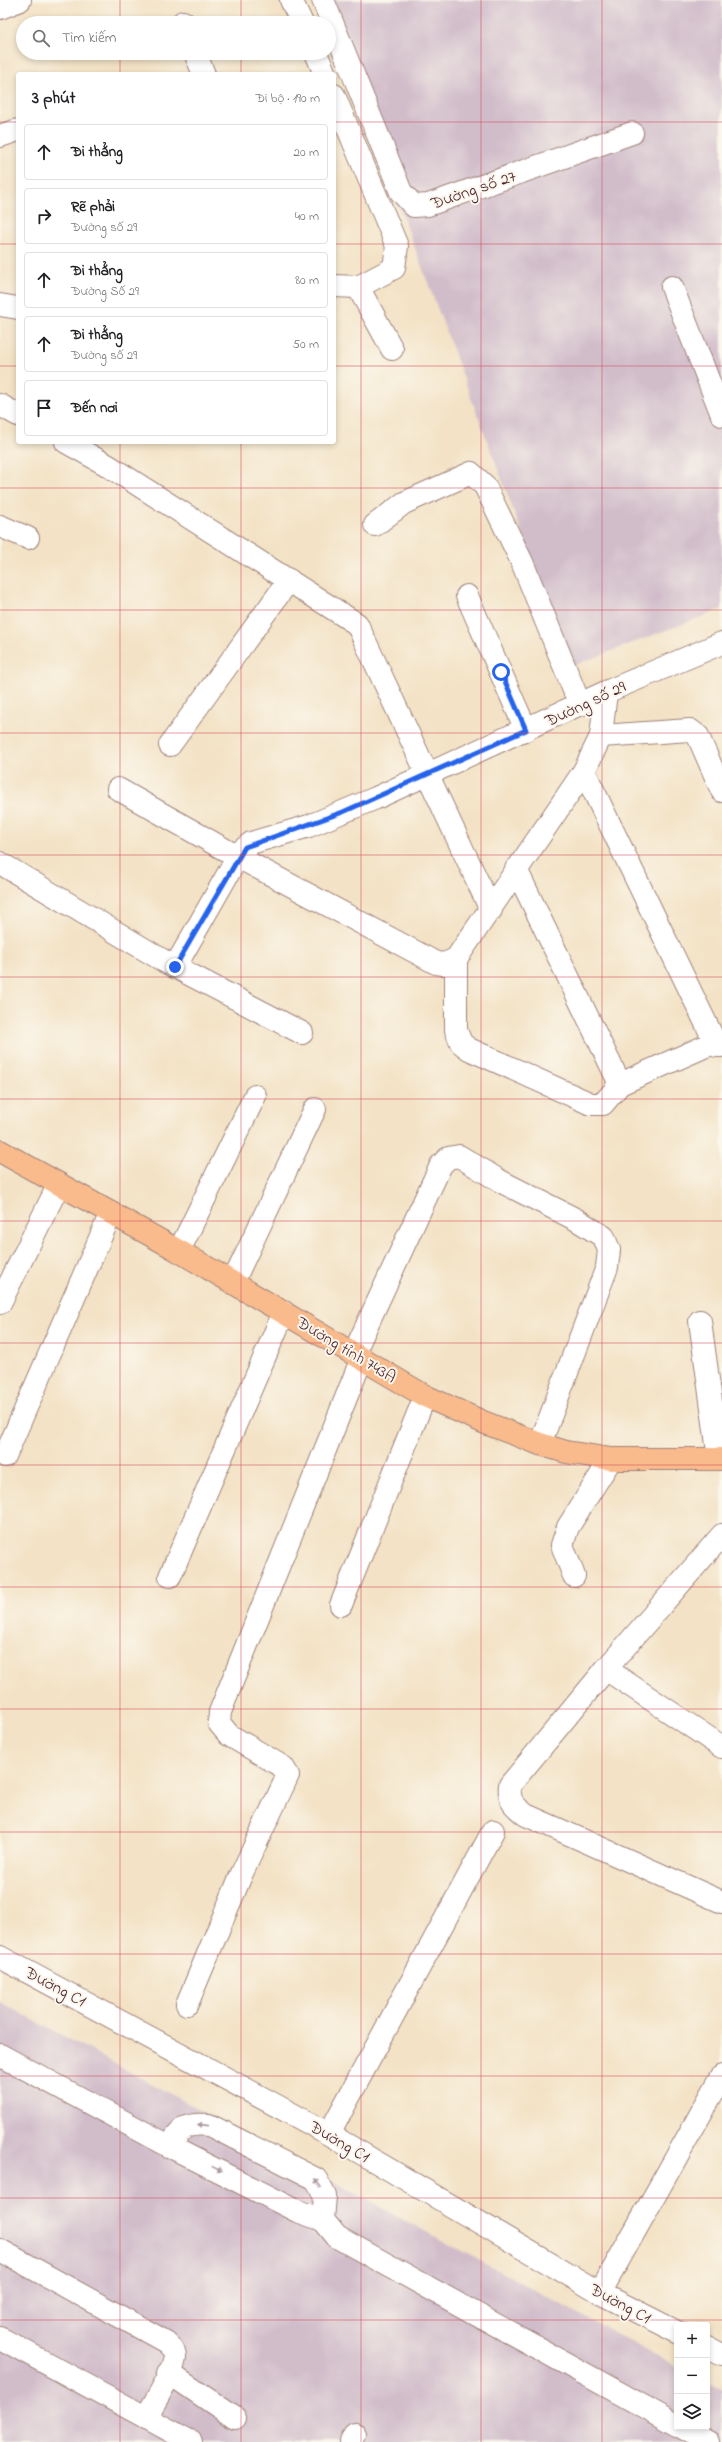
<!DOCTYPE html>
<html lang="vi">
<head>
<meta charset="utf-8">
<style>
  :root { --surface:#fff; --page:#f6f6f6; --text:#202124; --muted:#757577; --line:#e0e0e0 }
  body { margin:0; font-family:"Indie Flower",sans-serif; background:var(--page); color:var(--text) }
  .controls { position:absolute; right:12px; bottom:12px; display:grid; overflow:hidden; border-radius:4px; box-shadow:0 2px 6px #0003 }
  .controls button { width:36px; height:36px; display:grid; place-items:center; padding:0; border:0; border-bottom:1px solid var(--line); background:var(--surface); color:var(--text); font:20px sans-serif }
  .stop { position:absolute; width:12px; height:12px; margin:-9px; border:3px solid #2563eb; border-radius:50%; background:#fff }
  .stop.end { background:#2563eb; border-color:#fff; box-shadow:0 1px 4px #0008 }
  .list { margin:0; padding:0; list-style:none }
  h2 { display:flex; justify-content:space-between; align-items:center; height:52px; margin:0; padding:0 16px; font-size:17px }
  h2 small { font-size:13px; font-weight:400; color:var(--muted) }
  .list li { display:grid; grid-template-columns:26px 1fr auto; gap:12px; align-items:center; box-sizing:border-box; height:56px; margin:0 8px 8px; padding:0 8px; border:1px solid var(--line); border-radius:4px }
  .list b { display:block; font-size:15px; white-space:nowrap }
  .list p { margin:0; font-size:13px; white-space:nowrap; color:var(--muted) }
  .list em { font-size:13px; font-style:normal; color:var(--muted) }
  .icon { flex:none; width:22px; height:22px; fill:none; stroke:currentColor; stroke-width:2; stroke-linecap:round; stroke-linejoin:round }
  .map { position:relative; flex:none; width:722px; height:2442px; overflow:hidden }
  .search { position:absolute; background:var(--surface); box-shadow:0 2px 6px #0003; left:16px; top:16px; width:320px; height:44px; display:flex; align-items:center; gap:10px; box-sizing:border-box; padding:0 14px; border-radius:22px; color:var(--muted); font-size:15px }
  .panel { position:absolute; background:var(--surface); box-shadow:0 2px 6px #0003; left:16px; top:72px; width:320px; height:372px; border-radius:4px }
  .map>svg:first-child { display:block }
  .industrial { fill:#d1bdca }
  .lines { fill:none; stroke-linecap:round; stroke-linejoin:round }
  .minor-casing { stroke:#9e8078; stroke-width:24 }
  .major-casing { stroke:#9e8078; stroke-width:24 }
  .minor { stroke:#fff; stroke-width:22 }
  .major { stroke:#fabb8c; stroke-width:22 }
  .oneway { fill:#ae9aa0 }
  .route { stroke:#2563eb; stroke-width:5 }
  .grid { fill:none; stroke:#d1495b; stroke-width:1; stroke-opacity:0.55 }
  .labels { text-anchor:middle; stroke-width:4; stroke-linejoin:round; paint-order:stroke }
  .street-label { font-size:17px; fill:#4a1f2b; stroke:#fbf7ec }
</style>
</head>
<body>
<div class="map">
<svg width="722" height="2442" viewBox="0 0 722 2442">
  <rect width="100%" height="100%" fill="#fbf7ec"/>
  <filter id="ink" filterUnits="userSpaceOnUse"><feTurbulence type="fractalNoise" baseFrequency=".025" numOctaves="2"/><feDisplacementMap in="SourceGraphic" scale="8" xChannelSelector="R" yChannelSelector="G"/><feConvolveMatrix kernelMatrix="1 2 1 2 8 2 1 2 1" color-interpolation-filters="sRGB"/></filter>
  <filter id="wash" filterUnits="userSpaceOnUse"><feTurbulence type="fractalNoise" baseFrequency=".012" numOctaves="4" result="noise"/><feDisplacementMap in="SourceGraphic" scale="16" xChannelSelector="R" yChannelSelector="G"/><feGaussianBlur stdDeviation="0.9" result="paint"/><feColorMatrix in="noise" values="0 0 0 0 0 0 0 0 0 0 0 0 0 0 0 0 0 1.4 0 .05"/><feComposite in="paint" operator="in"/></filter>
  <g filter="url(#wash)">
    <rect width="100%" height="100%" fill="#f3e2c5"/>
    <!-- industrial -->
    <g class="industrial">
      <polygon points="315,0 722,0 722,609 572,666 405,222"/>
      <polygon points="0,2002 677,2367 677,2427 707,2427 707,2383 722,2391 722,2442 0,2442"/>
    </g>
  </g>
  <g filter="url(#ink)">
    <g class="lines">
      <!-- minor casing -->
      <g class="minor-casing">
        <g id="minor">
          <polyline points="291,0 302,23"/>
          <polyline points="323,0 401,192 414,206 428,205 632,133"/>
          <polyline points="0,8 20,0"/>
          <polyline points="183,22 183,23"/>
          <polyline points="195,53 204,74"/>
          <polyline points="316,53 325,74"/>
          <polyline points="334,95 397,246 394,268 358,287"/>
          <polyline points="0,136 18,130"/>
          <polyline points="334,286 358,287 392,349"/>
          <polyline points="672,287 722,415"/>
          <polyline points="0,305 18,308"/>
          <polyline points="0,405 18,415"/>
          <polyline points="66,442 107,465 357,624 491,910"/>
          <polyline points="375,525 404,503 471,473 485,486 522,562 580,705"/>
          <polyline points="0,526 28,538"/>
          <polyline points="467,596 526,730"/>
          <polyline points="601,736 690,730 698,736 722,791"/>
          <polyline points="170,745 289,580"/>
          <polyline points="584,771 715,1042 717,1046 722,1046"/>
          <polyline points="118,789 238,857 436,963 444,964 456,959"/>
          <polyline points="0,863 164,961 302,1033"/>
          <polyline points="516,869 620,1084 603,1104 591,1104 469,1049 461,1043 456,1030 456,959 584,771 601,736 606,692"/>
          <polyline points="175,967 241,851 251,843 309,826 376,798 606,692 722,643"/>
          <polyline points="620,1084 715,1042"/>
          <polyline points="179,1251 255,1096"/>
          <polyline points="233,1282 315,1109"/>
          <polyline points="0,1303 59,1184"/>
          <polyline points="700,1321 719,1459"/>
          <polyline points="354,1353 441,1165 448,1158 459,1156 500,1181 577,1220 604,1237 609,1250 607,1267 540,1444"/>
          <polyline points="5,1456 111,1213"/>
          <path d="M722,1535L606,1669L510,1785C508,1801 514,1806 526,1815L722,1902"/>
          <polyline points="170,1576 284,1312"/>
          <polyline points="574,1576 562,1545 568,1527 611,1459"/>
          <polyline points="341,1605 425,1396"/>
          <polyline points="606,1669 722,1747"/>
          <polyline points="0,1957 320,2129 600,2293 677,2332"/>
          <polyline points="187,2004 242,1873 288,1775 283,1767 229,1735 219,1723 220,1712 362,1358"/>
          <polyline points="0,2055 169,2146 297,2211 323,2220"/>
          <polyline points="329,2134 493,1831"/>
          <path d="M169,2146C182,2127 185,2123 209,2125L316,2179L325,2196L323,2220L337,2237L677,2425"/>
          <path d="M0,2250L166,2342C170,2346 174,2349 175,2355C177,2368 152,2405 146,2418"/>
          <polyline points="600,2293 722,2076"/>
          <polyline points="0,2338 191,2442"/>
          <polyline points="707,2347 722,2355"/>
          <polyline points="169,2373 235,2418"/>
          <polyline points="681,2427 708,2442"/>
          <polyline points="351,2442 355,2434"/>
        </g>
      </g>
      <!-- major casing -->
      <g class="major-casing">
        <polyline id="major" points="0,1151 179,1251 425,1396 483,1422 540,1444 566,1452 611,1459 722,1459"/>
      </g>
      <!-- minor -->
      <use href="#minor" class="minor"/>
      <!-- major -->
      <use href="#major" class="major"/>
    </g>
    <!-- one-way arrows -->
    <defs><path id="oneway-solid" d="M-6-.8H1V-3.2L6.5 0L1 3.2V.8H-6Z"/></defs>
    <g class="oneway">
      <use href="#oneway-solid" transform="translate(203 2125) rotate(-174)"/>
      <use href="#oneway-solid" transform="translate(217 2169) rotate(26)"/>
      <use href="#oneway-solid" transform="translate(318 2183) rotate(-126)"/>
    </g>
  </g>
  <g class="lines" filter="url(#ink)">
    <!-- route -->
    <polyline class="route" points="175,967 245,847 343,812 526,730 501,672"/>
  </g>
  <!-- grid -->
  <path class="grid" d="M120,0V23M241,0V23M361,0V2442M481,0V2442M602,0V2442M120,53V74M241,53V74M0,122H18M334,122H722M0,244H18M334,244H722M0,366H18M334,366H722M120,442V2442M241,442V2442M0,488H722M0,610H722M0,733H722M0,855H722M0,977H722M0,1099H722M0,1221H722M0,1343H722M0,1465H722M0,1587H722M0,1709H722M0,1832H722M0,1954H722M0,2076H722M0,2198H722M0,2320H722"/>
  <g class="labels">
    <!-- street labels -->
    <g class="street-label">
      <text transform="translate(473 189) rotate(-19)" y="6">Đường số 27</text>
      <text transform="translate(585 703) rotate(-25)" y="6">Đường số 29</text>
      <text transform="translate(347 1349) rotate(31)" y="6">Đường tỉnh 743A</text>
      <text transform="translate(56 1986) rotate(28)" y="6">Đường C1</text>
      <text transform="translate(340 2141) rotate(30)" y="6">Đường C1</text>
      <text transform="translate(621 2303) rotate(28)" y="6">Đường C1</text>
    </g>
  </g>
</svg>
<div class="controls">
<button>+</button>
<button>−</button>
<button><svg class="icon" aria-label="layers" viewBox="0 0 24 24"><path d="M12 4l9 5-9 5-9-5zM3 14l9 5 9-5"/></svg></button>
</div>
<div class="stop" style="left:501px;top:672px"></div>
<div class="stop end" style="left:175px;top:967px"></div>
<div class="search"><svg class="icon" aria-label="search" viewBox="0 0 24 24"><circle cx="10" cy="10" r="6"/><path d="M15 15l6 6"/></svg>Tìm kiếm</div>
<section class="panel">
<h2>3 phút<small>Đi bộ · 190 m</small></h2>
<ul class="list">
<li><svg class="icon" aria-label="ahead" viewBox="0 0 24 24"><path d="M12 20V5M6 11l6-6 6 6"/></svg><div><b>Đi thẳng</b></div><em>20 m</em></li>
<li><svg class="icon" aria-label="right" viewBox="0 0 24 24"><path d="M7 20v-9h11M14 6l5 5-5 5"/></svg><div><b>Rẽ phải</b><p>Đường số 29</p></div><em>40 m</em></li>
<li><svg class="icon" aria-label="ahead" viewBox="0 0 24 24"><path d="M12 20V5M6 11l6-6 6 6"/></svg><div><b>Đi thẳng</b><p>Đường Số 29</p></div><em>80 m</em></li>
<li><svg class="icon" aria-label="ahead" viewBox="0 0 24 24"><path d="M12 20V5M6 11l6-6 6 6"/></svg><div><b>Đi thẳng</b><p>Đường số 29</p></div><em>50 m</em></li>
<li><svg class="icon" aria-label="arrive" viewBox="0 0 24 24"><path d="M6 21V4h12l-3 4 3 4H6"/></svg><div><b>Đến nơi</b></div></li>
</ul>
</section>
</div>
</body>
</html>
